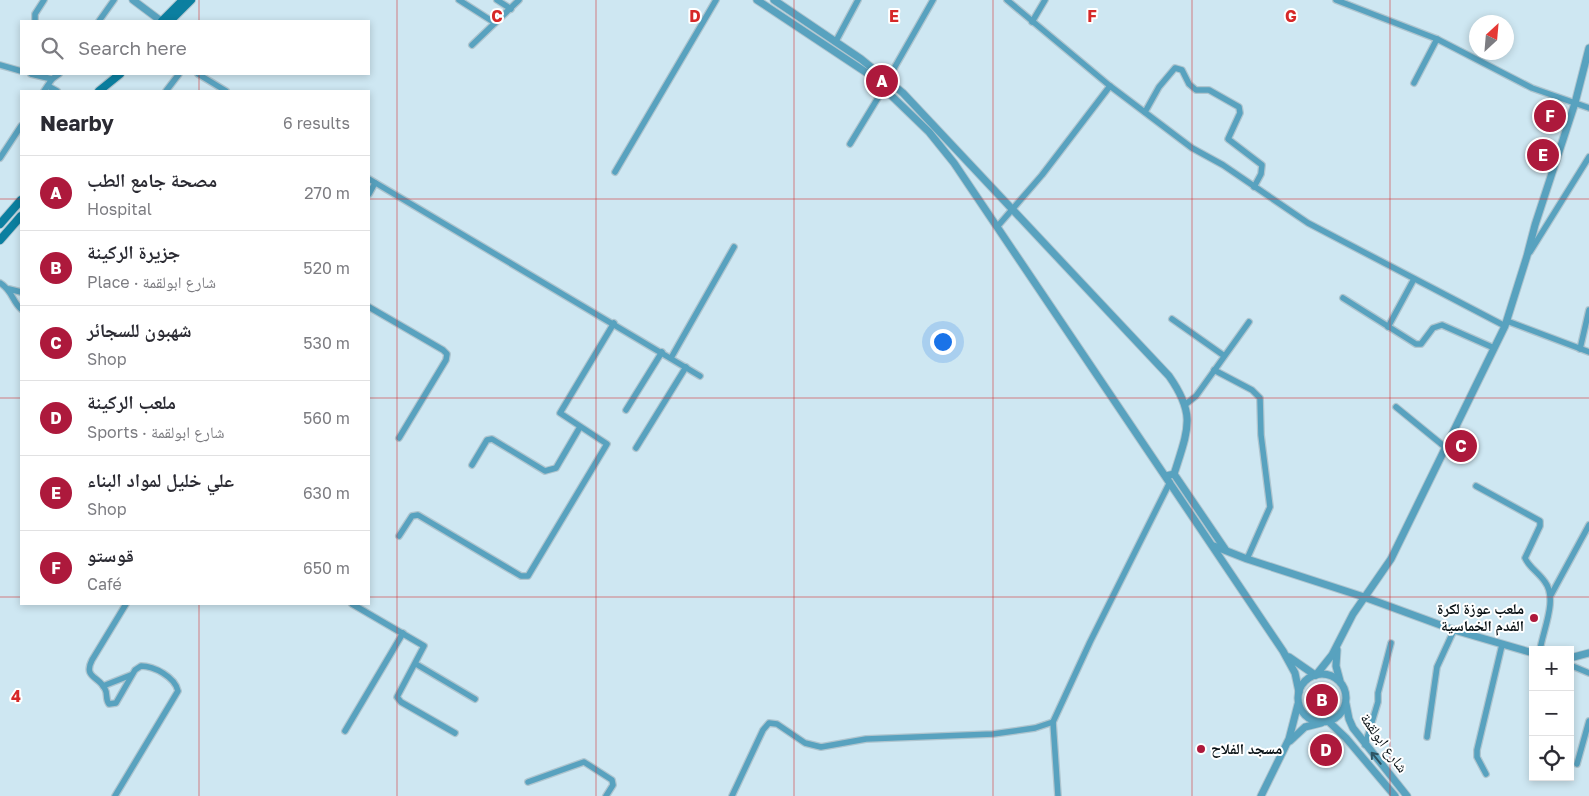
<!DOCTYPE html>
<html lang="en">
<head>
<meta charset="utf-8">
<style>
  :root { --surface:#fff; --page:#f7f7f7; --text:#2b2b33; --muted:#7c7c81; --line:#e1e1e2; --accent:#ad193c }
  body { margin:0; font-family:"Golos Text","Noto Naskh Arabic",sans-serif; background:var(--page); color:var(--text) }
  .controls { position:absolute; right:15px; bottom:15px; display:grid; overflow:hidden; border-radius:0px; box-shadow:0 2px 8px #0003 }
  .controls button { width:45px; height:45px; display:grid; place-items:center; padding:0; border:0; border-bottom:1px solid var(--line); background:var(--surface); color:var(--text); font:25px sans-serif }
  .compass { position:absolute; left:1469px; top:15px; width:45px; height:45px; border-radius:50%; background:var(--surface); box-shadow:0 2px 8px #0003; rotate:26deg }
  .you { position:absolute; left:942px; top:341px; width:18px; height:18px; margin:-12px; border:4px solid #fff; border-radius:50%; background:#1a73e8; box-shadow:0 0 0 8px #1a73e833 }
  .badge { display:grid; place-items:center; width:32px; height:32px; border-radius:50%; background:var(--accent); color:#fff; font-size:16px; font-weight:700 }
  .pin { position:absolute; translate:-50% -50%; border:2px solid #fff; box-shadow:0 1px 5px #0006 }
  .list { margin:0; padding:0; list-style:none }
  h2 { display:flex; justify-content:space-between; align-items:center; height:65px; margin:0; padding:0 20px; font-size:21px }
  h2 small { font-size:16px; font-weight:400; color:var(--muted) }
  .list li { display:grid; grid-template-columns:32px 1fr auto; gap:15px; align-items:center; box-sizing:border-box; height:75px; padding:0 20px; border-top:1px solid var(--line) }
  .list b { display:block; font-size:19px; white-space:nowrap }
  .list p { margin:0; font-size:16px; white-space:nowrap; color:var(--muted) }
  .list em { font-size:16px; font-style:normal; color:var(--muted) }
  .icon { flex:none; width:28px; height:28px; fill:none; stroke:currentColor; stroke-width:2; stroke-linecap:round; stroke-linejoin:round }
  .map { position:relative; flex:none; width:1589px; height:796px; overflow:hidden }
  .search { position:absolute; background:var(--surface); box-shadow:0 2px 8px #0003; left:20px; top:20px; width:350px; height:55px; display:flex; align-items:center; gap:12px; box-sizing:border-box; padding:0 18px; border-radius:0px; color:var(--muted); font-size:19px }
  .panel { position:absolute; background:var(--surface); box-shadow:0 2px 8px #0003; left:20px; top:90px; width:350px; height:515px; border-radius:0px }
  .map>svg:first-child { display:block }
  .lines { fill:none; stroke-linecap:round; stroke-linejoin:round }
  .minor-casing { stroke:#afc5cf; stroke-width:8 }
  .tertiary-casing { stroke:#afc5cf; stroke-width:9 }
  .secondary-casing { stroke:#afc5cf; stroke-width:10 }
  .minor { stroke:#58a2bf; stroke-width:5.5 }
  .tertiary { stroke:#58a2bf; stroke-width:7 }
  .secondary { stroke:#0b7fa0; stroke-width:8 }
  .oneway { stroke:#2e5463 }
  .grid { fill:none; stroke:#d62828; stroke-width:1; stroke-opacity:0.55 }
  .poi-dot { fill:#ad193c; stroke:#fff; stroke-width:2 }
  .labels { text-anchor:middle; stroke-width:4; stroke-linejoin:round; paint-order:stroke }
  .poi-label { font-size:15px; font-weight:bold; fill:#0b1418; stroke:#fff; text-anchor:end }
  .street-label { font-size:15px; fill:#0b1418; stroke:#fff }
  .grid-label { font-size:16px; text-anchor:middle; font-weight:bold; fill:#d62828; stroke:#fff; stroke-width:4; stroke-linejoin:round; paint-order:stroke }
</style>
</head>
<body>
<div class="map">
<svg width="1589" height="796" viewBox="0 0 1589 796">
  <rect width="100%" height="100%" fill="#cee7f2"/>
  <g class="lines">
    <!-- minor casing -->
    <g class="minor-casing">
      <g id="minor">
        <polyline points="459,0 495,23"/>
        <polyline points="497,0 511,9"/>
        <polyline points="1007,0 1110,86 1192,148 1223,165 1308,223 1505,326"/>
        <polyline points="1336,0 1437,39 1532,88 1589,108"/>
        <polyline points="35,21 35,14 44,0"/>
        <polyline points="99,21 114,0"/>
        <polyline points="1032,22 1045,0"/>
        <polyline points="836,41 858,0"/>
        <polyline points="472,45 519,0"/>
        <polyline points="0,65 21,71"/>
        <polyline points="31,74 52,79 44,91"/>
        <polyline points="198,74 226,91"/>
        <polyline points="52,79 59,74"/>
        <polyline points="888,79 933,0"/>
        <polyline points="1414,83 1437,39"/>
        <polyline points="48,86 57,91"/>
        <polyline points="166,91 179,74"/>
        <polyline points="1145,112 1159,87 1175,68 1182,70 1189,84 1196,90 1209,90 1239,107 1240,113 1228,139 1262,165 1261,174 1254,187"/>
        <polyline points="850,144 884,88"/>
        <polyline points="0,158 21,126"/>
        <polyline points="615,172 716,0"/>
        <polyline points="369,179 700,376"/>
        <polyline points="369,194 375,183"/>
        <polyline points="997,227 1042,175 1110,86"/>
        <polyline points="1530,252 1589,157"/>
        <path d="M0,283C12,290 12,301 21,309"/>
        <polyline points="9,289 21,292"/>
        <polyline points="1343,298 1416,344 1421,344 1433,328 1442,325 1494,348"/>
        <polyline points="369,307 443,350 447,354 446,360 399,438"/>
        <polyline points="1172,319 1223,355"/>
        <polyline points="1507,321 1589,352"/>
        <polyline points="1388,327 1414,279"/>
        <polyline points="1580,349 1589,310"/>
        <polyline points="671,358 734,247"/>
        <polyline points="1214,370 1252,390 1260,398 1261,435 1270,507 1247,559"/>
        <polyline points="1186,404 1196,396 1249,322"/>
        <polyline points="1396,407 1445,447"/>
        <polyline points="626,410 662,352"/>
        <polyline points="636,448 686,367"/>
        <polyline points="472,465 487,440 492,439 545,471 556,468 580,427"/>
        <path d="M1476,486L1540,521V526L1525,558C1529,567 1539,573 1545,582C1558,599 1543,630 1540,650"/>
        <polyline points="399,536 412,516 418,515 521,576 528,576 607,444 560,413 614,323"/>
        <polyline points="1551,595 1589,525"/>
        <polyline points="352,604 424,646 397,697 401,702 455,733"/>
        <polyline points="416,664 475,699"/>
        <polyline points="1570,665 1589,673"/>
        <polyline points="103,686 131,675"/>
        <polyline points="345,731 403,633"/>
        <polyline points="1427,737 1437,667 1454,630"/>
        <polyline points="1365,745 1378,702 1378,693 1391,643"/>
        <polyline points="1577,764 1589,721"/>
        <polyline points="1486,774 1477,757 1477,750 1502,645"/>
        <polyline points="528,782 584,762 612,780 613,785 606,796"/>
        <path d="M115,796L178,691C175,677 154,666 141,666L135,670L116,703L109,704C105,699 108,694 105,689C99,676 83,678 92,660L126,604"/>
        <polyline points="732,796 763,730 769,723 777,724 805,743 821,747 866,739 993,734 1035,728 1053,722"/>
        <polyline points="1058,796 1053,722 1090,642 1170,482"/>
      </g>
    </g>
    <!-- tertiary casing -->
    <g class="tertiary-casing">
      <g id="tertiary">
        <polyline points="133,0 161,21"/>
        <polyline points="757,0 870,75 929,132 954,163 1283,651 1295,673 1299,692"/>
        <path d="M774,0L861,59L903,93L1169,376C1195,413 1189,427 1176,468L1174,474L1166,476"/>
        <polyline points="1174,474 1225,549"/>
        <polyline points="1214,546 1247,559 1364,597 1454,630 1533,653"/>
        <polyline points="1337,650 1336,666 1340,681"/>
        <polyline points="1289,657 1315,675"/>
        <polyline points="1570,658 1589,653"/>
        <circle cx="1322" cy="698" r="24"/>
        <polyline points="1316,675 1332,655 1353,614 1391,559 1505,326 1527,256 1535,225 1575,103 1589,48"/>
        <polyline points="1346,704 1349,719 1353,728 1407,796"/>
        <polyline points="1328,721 1346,738 1395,796"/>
        <polyline points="1290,741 1305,727 1321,723"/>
        <polyline points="1261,796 1289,739 1298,704"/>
      </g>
    </g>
    <!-- secondary casing -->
    <g class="secondary-casing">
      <g id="secondary">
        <polyline points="162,21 183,0"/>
        <polyline points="170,21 191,0"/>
        <polyline points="99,91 120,74"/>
        <polyline points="0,224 21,200"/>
        <polyline points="0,240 21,216"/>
      </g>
    </g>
    <!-- minor -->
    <use href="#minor" class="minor"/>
    <!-- tertiary -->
    <use href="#tertiary" class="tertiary"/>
    <!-- secondary -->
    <use href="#secondary" class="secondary"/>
  </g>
  <!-- one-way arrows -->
  <defs><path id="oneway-shaft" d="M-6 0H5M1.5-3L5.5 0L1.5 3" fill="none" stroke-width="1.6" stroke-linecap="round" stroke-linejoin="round" transform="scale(1.25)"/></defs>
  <use class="oneway" href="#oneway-shaft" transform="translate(1376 758) rotate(-129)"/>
  <!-- grid -->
  <path class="grid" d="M199,0V21M397,0V796M596,0V796M794,0V796M993,0V796M1192,0V796M1390,0V796M199,74V91M0,199H21M369,199H1589M0,398H21M369,398H1589M0,597H21M369,597H1589M199,604V796"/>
  <!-- markers -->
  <g class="poi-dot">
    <circle cx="1534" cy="618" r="5"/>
    <circle cx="1201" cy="749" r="5"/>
  </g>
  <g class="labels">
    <!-- poi labels -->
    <g class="poi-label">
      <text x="1524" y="614">ملعب عوزة لكرة<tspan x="1524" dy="17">الفدم الخماسية</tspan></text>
      <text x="1211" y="754" text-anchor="start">مسجد الفلاح</text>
    </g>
    <!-- street labels -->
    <g class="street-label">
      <text transform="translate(1384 743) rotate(54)" y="5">شارع ابولقمة</text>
    </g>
  </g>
  <g class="grid-label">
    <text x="497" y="22">C</text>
    <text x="695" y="22">D</text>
    <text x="894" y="22">E</text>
    <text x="1092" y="22">F</text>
    <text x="1291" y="22">G</text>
    <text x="16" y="702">4</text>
  </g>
</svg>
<div class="controls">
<button>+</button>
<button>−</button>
<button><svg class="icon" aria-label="locate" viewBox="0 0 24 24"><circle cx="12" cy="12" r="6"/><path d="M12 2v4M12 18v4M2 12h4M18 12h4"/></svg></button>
</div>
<svg class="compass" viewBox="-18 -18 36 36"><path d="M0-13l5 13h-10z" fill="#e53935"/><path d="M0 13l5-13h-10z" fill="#7c7c81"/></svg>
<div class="you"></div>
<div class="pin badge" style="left:882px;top:81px">A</div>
<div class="pin badge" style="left:1322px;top:700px">B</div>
<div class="pin badge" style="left:1461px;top:446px">C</div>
<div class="pin badge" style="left:1326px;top:750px">D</div>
<div class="pin badge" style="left:1543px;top:155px">E</div>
<div class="pin badge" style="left:1550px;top:116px">F</div>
<div class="search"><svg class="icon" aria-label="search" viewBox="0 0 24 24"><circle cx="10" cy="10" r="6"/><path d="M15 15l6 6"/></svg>Search here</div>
<section class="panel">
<h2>Nearby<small>6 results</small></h2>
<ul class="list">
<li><span class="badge">A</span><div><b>مصحة جامع الطب</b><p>Hospital</p></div><em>270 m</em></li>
<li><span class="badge">B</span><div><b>جزيرة الركينة</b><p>Place · شارع ابولقمة</p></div><em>520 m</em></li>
<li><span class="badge">C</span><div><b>شهبون للسجائر</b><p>Shop</p></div><em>530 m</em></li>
<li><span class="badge">D</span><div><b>ملعب الركينة</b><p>Sports · شارع ابولقمة</p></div><em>560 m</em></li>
<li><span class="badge">E</span><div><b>علي خليل لمواد البناء</b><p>Shop</p></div><em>630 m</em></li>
<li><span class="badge">F</span><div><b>قوستو</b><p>Café</p></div><em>650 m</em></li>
</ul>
</section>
</div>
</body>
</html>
